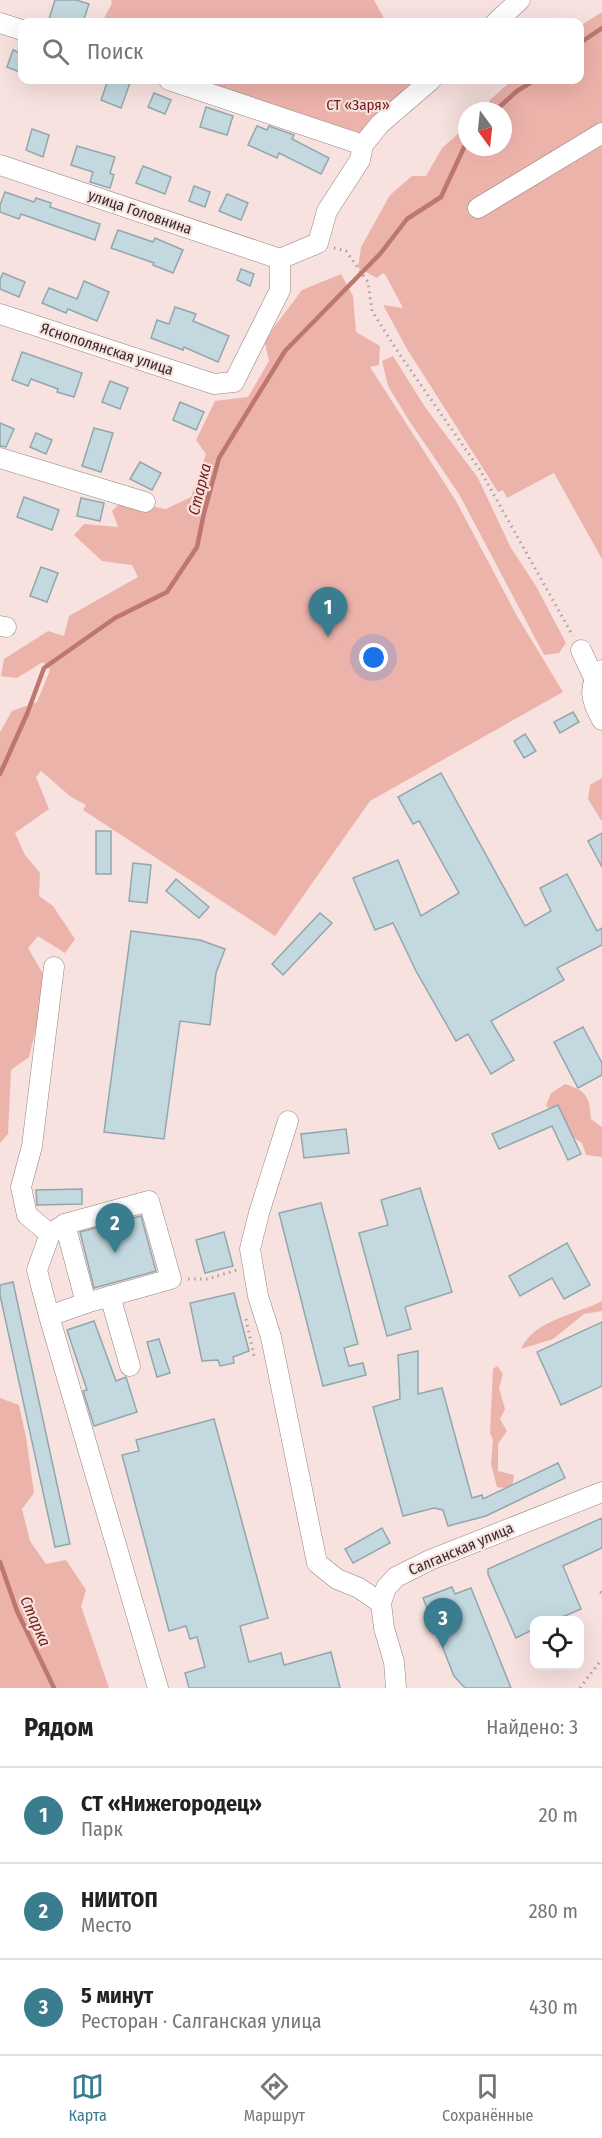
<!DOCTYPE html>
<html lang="ru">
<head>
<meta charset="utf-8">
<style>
  :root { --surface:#fff; --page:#f6f6f6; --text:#222; --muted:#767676; --line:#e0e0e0; --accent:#3a7d8e }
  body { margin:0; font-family:"Fira Sans Condensed",sans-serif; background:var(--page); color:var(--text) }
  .controls { position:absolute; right:18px; bottom:18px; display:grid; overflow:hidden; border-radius:12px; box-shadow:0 6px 24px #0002 }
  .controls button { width:54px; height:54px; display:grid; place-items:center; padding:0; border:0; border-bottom:2px solid var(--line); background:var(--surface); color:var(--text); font:30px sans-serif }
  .compass { position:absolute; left:458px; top:102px; width:54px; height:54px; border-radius:50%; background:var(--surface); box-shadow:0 6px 24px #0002; rotate:165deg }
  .you { position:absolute; left:374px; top:658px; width:21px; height:21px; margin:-15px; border:4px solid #fff; border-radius:50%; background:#1a73e8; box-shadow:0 0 0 9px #1a73e833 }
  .badge { display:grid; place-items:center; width:39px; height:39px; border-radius:50%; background:var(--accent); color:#fff; font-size:20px; font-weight:700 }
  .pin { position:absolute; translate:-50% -50px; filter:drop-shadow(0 2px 3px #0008) }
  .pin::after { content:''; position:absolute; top:32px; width:21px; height:18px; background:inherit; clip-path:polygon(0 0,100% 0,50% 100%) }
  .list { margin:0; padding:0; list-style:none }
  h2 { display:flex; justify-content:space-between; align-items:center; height:78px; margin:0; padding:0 24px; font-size:26px }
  h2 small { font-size:20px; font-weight:400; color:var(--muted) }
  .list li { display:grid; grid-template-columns:39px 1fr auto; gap:18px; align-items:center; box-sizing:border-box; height:96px; padding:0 24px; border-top:2px solid var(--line) }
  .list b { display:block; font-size:22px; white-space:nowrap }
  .list p { margin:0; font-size:20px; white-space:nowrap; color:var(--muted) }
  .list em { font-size:20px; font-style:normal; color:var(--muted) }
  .icon { flex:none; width:33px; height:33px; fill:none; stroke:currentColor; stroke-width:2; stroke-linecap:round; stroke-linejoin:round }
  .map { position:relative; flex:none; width:602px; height:1688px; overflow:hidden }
  .search { position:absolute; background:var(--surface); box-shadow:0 6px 24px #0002; left:18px; right:18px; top:18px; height:66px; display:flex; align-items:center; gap:15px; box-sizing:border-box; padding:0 21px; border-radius:12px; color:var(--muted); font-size:22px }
  .sheet { height:366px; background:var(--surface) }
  nav { display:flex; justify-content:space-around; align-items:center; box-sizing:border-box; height:84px; border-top:2px solid var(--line); background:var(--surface); font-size:16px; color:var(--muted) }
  nav a { display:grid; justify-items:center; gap:3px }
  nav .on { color:var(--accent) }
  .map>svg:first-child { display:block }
  .green { fill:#ecb3ab }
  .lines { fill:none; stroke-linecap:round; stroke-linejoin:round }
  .stream { stroke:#bd776e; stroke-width:4.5 }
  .building { fill:#c3d8df; stroke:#92a7ad; stroke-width:1.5 }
  .minor-casing { stroke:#96827f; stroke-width:21 }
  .path { stroke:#af9e9c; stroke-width:3; stroke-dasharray:1.5 4.5; stroke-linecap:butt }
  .minor { stroke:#fff; stroke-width:20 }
  .labels { text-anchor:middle; stroke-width:4.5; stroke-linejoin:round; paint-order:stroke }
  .park-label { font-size:15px; fill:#741f1a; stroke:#f8e2df }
  .street-label { font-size:15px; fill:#332b2a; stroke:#f8e2df }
  .water-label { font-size:16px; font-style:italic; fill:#76201b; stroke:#f8e2df }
</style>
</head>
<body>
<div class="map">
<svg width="602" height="1688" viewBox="0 0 602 1688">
  <rect width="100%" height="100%" fill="#f8e2df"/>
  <!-- green -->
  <g class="green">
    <polygon points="111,0 374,0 386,22 102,22 112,3"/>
    <polygon points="602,12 602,559 554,473 507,498 503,490 498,492 407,349 383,305 403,308 386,276 383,273 377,278 358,268 361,247 390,195 412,176 426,176 442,148 467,126 467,147 503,147 503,111 483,111 488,106 490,100 511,81 580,80 580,26"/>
    <polygon points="196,80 416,80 418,83 364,134"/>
    <polygon points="341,274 353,296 356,332 380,346 379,365 370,367 456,501 517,616 563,692 370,801 275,936 83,810 86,805 71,797 41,771 36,777 49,809 15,833 25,855 40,873 39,896 53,906 75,939 65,953 38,936 28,948 48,982 29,1057 11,1070 8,1134 0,1143 0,732 12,711 37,702 50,670 43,662 17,678 1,676 4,659 48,631 64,636 69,616 138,577 132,565 102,561 74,535 84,524 118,527 112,511 122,501 166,509 191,497 206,454 196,440 215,401 248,397 269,361 265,343 272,330 302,290"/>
    <polygon points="393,356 425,407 478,478 511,548 536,586 566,643 559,653 544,655 459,494 408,419 388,386 382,361"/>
    <polygon points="602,778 602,820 601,820 588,799 590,785"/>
    <path d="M565,1084C588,1092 589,1096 591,1119L602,1127V1157L586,1155L582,1143L562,1131L561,1120L546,1106L551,1093Z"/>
    <path d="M602,1301V1311L584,1314L553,1339L521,1349C534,1320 575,1315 602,1301Z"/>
    <polygon points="497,1366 503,1374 499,1388 505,1409 500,1419 507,1431 498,1444 498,1471 514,1475 512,1489 497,1487 491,1464 493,1440 490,1433 493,1369"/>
    <polygon points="0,1398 19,1405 26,1437 34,1493 22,1509 30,1541 46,1564 66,1560 86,1590 81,1606 109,1688 0,1688"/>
  </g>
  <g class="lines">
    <!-- stream -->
    <g class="stream">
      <polyline points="580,43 602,28"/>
      <polyline points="495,111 517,91 535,80"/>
      <polyline points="0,774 27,714 44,668 115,618 167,592 197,547 204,513 219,458 285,351 380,254 407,219 441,197 467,141"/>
      <polyline points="0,1562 17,1611 54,1688"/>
    </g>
  </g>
  <!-- building -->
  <g class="building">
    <polygon points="55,0 76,0 89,4 83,22 48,22"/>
    <polygon points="13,50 22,54 22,73 7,67"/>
    <polygon points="108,80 131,80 121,108 101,100"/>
    <polygon points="154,93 171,100 165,114 148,107"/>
    <polygon points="206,107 233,116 227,135 200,127"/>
    <polygon points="257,126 267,130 269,126 294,135 292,139 329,158 321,174 279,153 277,158 248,145"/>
    <polygon points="32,129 49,135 43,157 26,150"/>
    <polygon points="77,146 115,157 110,173 114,175 110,188 90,182 93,172 71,165"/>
    <polygon points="143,166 171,177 165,194 136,183"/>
    <polygon points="194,186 210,192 205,207 189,201"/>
    <polygon points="5,192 34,202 36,198 51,203 50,207 100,224 95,240 21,214 19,219 0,212 0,205"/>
    <polygon points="227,194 248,203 241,220 219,211"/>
    <polygon points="118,230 153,242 155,238 183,250 173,273 153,265 154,263 111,248"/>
    <polygon points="241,269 254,274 250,286 237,280"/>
    <polygon points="3,273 25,282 19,297 0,289 0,280"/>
    <polygon points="84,281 109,292 97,321 68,309 66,313 42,303 49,288 77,299"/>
    <polygon points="175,307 196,314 193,321 229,336 218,362 184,347 183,350 151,338 157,320 169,324"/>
    <polygon points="22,352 82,373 74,397 57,392 58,389 31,379 28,386 12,380"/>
    <polygon points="110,381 128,388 120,409 102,402"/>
    <polygon points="180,402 204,412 196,430 173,420"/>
    <polygon points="0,423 14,429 6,447 0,446"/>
    <polygon points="94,428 113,433 101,472 82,466"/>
    <polygon points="36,433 52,440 46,454 30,447"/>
    <polygon points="140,462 161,473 152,490 130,479"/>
    <polygon points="24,497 59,510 52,530 17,517"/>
    <polygon points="81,498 104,503 100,521 77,516"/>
    <polygon points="41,567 58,573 47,602 30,596"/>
    <polygon points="573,712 579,722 560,733 554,722"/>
    <polygon points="525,734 536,751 524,758 514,741"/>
    <polygon points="441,773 525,926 551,911 540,888 567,874 597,931 602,928 602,945 557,968 564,980 491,1021 514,1060 491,1074 468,1034 456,1041 416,971 393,923 375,930 353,878 398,860 421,916 459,893 419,821 413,824 398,797"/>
    <rect x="96" y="831" width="15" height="43"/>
    <polygon points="602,833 602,867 588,841"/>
    <polygon points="133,863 151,865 147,903 129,901"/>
    <polygon points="176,879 209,907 199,918 166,891"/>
    <polygon points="320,913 332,923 283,975 272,964"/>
    <polygon points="131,931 200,940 225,949 216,973 210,1025 180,1021 164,1139 104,1132"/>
    <polygon points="583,1027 602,1063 602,1075 578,1088 554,1042"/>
    <polygon points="558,1105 581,1154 568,1160 552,1126 499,1149 492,1134"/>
    <polygon points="346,1129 349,1153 304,1158 301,1134"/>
    <polygon points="420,1188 452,1292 405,1307 411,1329 387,1336 359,1233 388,1225 381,1200"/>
    <polygon points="82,1189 82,1204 37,1205 36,1190"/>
    <polygon points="321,1203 358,1344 344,1348 349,1366 363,1363 366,1375 323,1386 279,1213"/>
    <polygon points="141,1216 156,1271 94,1288 80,1232"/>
    <polygon points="224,1232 233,1266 205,1273 196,1240"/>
    <polygon points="567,1243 590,1285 564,1299 552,1278 520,1296 509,1276"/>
    <polygon points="13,1282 70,1544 55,1547 0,1295 0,1285"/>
    <polygon points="234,1293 249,1351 233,1357 234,1363 220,1366 218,1360 202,1361 190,1303"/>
    <polygon points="94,1321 116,1381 126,1377 137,1412 94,1426 83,1391 87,1390 67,1330"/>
    <polygon points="602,1322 602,1386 561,1405 537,1352"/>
    <polygon points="159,1339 170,1373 157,1377 147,1342"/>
    <polygon points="418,1351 418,1394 442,1388 472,1498 482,1495 483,1499 558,1463 565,1478 486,1516 448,1526 443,1510 434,1508 403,1516 373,1407 400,1399 398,1355"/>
    <polygon points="214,1419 268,1618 240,1626 249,1662 281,1653 284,1665 331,1652 340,1688 189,1688 185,1673 205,1667 197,1637 190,1639 186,1626 169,1631 122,1455 139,1451 136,1440"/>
    <polygon points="602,1518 602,1548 563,1566 581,1609 555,1620 534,1620 534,1629 516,1638 488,1574 488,1569"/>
    <polygon points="382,1528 390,1543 353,1563 345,1549"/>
    <polygon points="452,1587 455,1594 471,1588 511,1688 465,1688 454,1676 423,1598"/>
  </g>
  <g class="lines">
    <!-- minor casing -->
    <g class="minor-casing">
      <g id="minor">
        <polyline points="496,22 520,0"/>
        <polyline points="0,23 22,30"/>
        <polyline points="169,80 363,145"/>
        <polyline points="0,165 280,259"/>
        <polyline points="478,208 602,133"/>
        <polyline points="280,259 318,243 327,211 360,160 363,145 380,124 431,80"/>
        <polyline points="0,314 214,384 234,382 280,290 280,259"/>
        <polyline points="0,458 145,502"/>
        <polyline points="0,626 6,627"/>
        <polyline points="581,650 594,678"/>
        <path d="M602,670C586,687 592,702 602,720"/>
        <polyline points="288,1121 259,1213 250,1249 258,1296 271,1337 317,1563 337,1579 359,1588 381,1603"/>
        <polyline points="65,1224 86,1303"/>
        <polyline points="50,1234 27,1215 21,1187 32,1146 54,967"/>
        <polyline points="110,1296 130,1366"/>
        <polyline points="49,1316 86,1303 171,1279 149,1201 65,1224 50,1234 37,1270 49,1316 158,1688"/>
        <polyline points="396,1688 394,1662 384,1628 381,1603 386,1588 396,1577 430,1560 602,1492"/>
      </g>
    </g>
    <!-- path -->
    <g class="path">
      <polyline points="334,248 346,251 368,282 372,311 398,352 480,470 573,636"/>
      <polyline points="188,1279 207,1279 237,1270"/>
      <polyline points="246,1319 254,1356 257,1356"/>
      <polyline points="600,1592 602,1593"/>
      <polyline points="580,1688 601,1660"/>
    </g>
    <!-- minor -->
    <use href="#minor" class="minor"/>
  </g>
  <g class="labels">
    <!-- park labels -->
    <g class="park-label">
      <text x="358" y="110">СТ «Заря»</text>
    </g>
    <!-- street labels -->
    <g class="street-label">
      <text transform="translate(140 212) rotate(19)" y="5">улица Головнина</text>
      <text transform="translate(107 349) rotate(18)" y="5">Яснополянская улица</text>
      <text transform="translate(461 1549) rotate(-23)" y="5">Салганская улица</text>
    </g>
    <!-- water labels -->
    <g class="water-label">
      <text transform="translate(199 489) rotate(-76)" y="6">Старка</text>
      <text transform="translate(36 1621) rotate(66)" y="6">Старка</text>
    </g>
  </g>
</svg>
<div class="controls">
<button><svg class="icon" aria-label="locate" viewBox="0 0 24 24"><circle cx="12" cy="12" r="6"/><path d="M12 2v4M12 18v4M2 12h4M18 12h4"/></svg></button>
</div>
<svg class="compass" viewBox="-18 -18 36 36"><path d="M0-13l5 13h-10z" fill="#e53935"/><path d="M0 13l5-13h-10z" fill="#767676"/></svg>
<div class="you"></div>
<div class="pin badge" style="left:328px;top:637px">1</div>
<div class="pin badge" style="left:115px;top:1253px">2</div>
<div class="pin badge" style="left:443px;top:1648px">3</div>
<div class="search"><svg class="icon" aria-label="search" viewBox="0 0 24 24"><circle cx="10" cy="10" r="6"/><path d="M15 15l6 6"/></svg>Поиск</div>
</div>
<section class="sheet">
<h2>Рядом<small>Найдено: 3</small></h2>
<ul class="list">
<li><span class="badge">1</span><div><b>СТ «Нижегородец»</b><p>Парк</p></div><em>20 m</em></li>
<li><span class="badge">2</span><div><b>НИИТОП</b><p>Место</p></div><em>280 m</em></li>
<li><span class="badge">3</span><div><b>5 минут</b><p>Ресторан · Салганская улица</p></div><em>430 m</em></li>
</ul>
</section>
<nav>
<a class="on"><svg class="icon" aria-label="map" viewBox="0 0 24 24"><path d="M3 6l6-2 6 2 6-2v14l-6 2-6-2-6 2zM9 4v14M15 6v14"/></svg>Карта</a>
<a><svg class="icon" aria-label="directions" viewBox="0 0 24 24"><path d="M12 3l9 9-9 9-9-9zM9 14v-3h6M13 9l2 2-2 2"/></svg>Маршрут</a>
<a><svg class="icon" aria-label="saved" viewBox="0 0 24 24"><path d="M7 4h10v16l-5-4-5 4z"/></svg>Сохранённые</a>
</nav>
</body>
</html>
